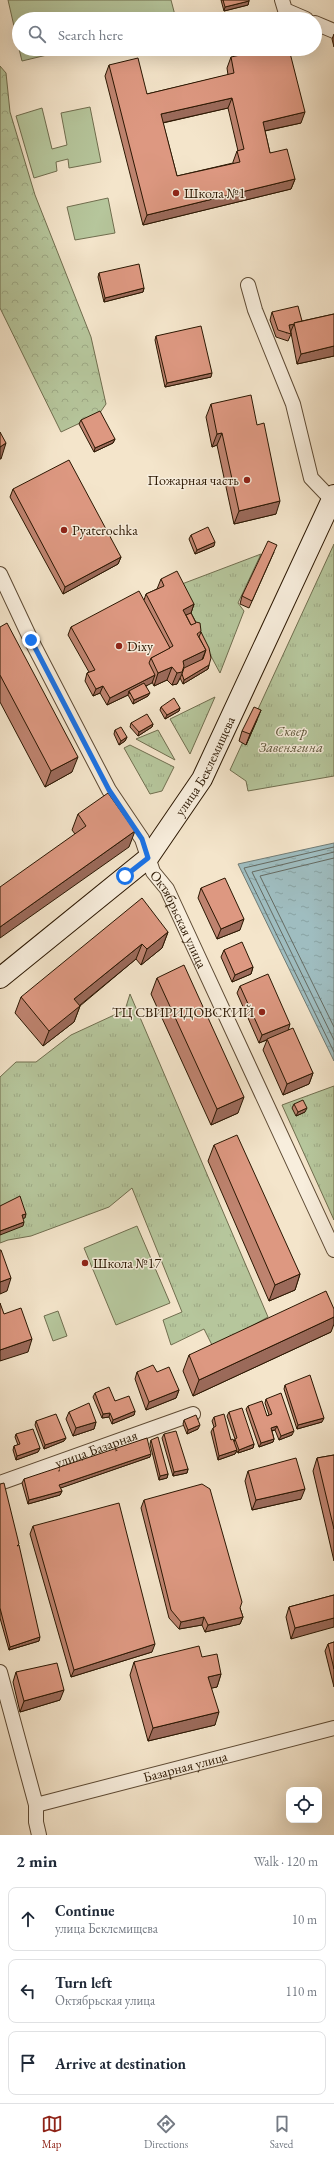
<!DOCTYPE html>
<html lang="en">
<head>
<meta charset="utf-8">
<style>
  :root { --surface:#fff; --page:#f6f6f7; --text:#1f2937; --muted:#747a83; --line:#e0e1e3; --accent:#8f2418 }
  body { margin:0; font-family:"EB Garamond",serif; background:var(--page); color:var(--text) }
  .controls { position:absolute; right:12px; bottom:12px; display:grid; overflow:hidden; border-radius:8px; box-shadow:0 4px 16px #0002 }
  .controls button { width:36px; height:36px; display:grid; place-items:center; padding:0; border:0; border-bottom:1px solid var(--line); background:var(--surface); color:var(--text); font:20px sans-serif }
  .stop { position:absolute; width:12px; height:12px; margin:-9px; border:3px solid #1a73e8; border-radius:50%; background:#fff }
  .stop.end { background:#1a73e8; border-color:#fff; box-shadow:0 1px 4px #0008 }
  .list { margin:0; padding:0; list-style:none }
  h2 { display:flex; justify-content:space-between; align-items:center; height:52px; margin:0; padding:0 16px; font-size:17px }
  h2 small { font-size:13px; font-weight:400; color:var(--muted) }
  .list li { display:grid; grid-template-columns:26px 1fr auto; gap:12px; align-items:center; box-sizing:border-box; height:64px; margin:0 8px 8px; padding:0 8px; border:1px solid var(--line); border-radius:8px }
  .list b { display:block; font-size:15px; white-space:nowrap }
  .list p { margin:0; font-size:13px; white-space:nowrap; color:var(--muted) }
  .list em { font-size:13px; font-style:normal; color:var(--muted) }
  .icon { flex:none; width:22px; height:22px; fill:none; stroke:currentColor; stroke-width:2; stroke-linecap:round; stroke-linejoin:round }
  .map { position:relative; flex:none; width:334px; height:1835px; overflow:hidden }
  .search { position:absolute; background:var(--surface); box-shadow:0 4px 16px #0002; left:12px; right:12px; top:12px; height:44px; display:flex; align-items:center; gap:10px; box-sizing:border-box; padding:0 14px; border-radius:22px; color:var(--muted); font-size:15px }
  .sheet { height:268px; background:var(--surface) }
  nav { display:flex; justify-content:space-around; align-items:center; box-sizing:border-box; height:56px; border-top:1px solid var(--line); background:var(--surface); font-size:11px; color:var(--muted) }
  nav a { display:grid; justify-items:center; gap:2px }
  nav .on { color:var(--accent) }
  .map>svg:first-child { display:block }
  .grass { fill:url(#grass-tufts); stroke:#706e4f }
  .forest { fill:url(#forest-crowns); stroke:#706e4f }
  .pitch { fill:#b6c69c; stroke:#706e4f }
  .water { fill:url(#water-ripples); stroke:#717b74 }
  .lines { fill:none; stroke-linecap:round; stroke-linejoin:round }
  .shore { stroke:#656a61; stroke-width:1 }
  .minor-casing { stroke:#5d4a34; stroke-width:16 }
  .secondary-casing { stroke:#2b1702; stroke-width:22 }
  .minor { stroke:#f8eedd; stroke-width:14 }
  .secondary { stroke:#f8eedd; stroke-width:20 }
  .wall { fill:#be836f; stroke:#2b1702; fill-rule:evenodd }
  .shaded-wall { fill:#9b6a5a; stroke:#2b1702 }
  .building { fill:#dd9881; stroke:#2b1702; fill-rule:evenodd }
  .route { stroke:#1a73e8; stroke-width:5 }
  .poi-dot { fill:#8f2418; stroke:#f8eedd; stroke-width:1.5 }
  .labels { text-anchor:middle; stroke-width:3; stroke-linejoin:round; paint-order:stroke }
  .poi-label { font-size:14px; fill:#2b1702; stroke:#f8eedd; text-anchor:start }
  .park-label { font-size:14px; font-style:italic; fill:#5c5438; stroke:#f8eedd }
  .street-label { font-size:14px; fill:#2b1702; stroke:#f8eedd }
</style>
</head>
<body>
<div class="map">
<svg width="334" height="1835" viewBox="0 0 334 1835">
  <defs>
    <pattern id="grass-tufts" width="24" height="20" patternUnits="userSpaceOnUse"><rect width="24" height="20" fill="#b6c69c"/><path d="M3 7l-1-3M5 7V3M7 7l1-3M15 17l-1-3M17 17v-4M19 17l1-3" fill="none" stroke="#9da985"/></pattern>
    <pattern id="forest-crowns" width="20" height="18" patternUnits="userSpaceOnUse"><rect width="20" height="18" fill="#b6c69c"/><path d="M2 6a3 3 0 1 1 6 0M12 15a3 3 0 1 1 6 0" fill="none" stroke="#9da985"/></pattern>
    <pattern id="water-ripples" width="26" height="14" patternUnits="userSpaceOnUse"><rect width="26" height="14" fill="#9fbdc0"/><path d="M2 4q2-2 4 0t4 0M15 11q2-2 4 0t4 0" fill="none" stroke="#89a2a3"/></pattern>
  </defs>
  <rect width="100%" height="100%" fill="#f4e5cb"/>
  <filter id="stains"><feTurbulence type="fractalNoise" baseFrequency=".005" numOctaves="4"/><feColorMatrix values="0 0 0 0 .2 0 0 0 0 .09 0 0 0 0 .02 0 0 0 .5 -.17"/></filter>
  <radialGradient id="worn" r=".72"><stop offset=".6" stop-color="#630" stop-opacity="0"/><stop offset="1" stop-color="#630" stop-opacity=".3"/></radialGradient>
  <!-- grass -->
  <g class="grass">
    <polygon points="334,544 334,776 248,791 246,781 230,770"/>
    <polygon points="261,554 238,603 244,611 220,673 174,587"/>
    <polygon points="215,697 190,754 170,719"/>
    <polygon points="158,730 175,760 136,739"/>
    <polygon points="130,745 174,767 162,791 150,794 124,748"/>
    <polygon points="130,994 268,1317 213,1347 204,1329 171,1345 163,1320 182,1312 132,1188 109,1207 31,1236 8,1240 0,1243 0,1077 16,1062 36,1062 71,1035 125,1010"/>
    <polygon points="334,1086 334,1220 282,1105"/>
  </g>
  <!-- forest -->
  <polygon class="forest" points="0,66 6,73 10,112 35,195 91,337 106,404 99,414 61,432 0,308"/>
  <!-- pitch -->
  <g class="pitch">
    <polygon points="8,0 171,0 176,19 19,19 19,48"/>
    <polygon points="19,49 72,49 22,61"/>
    <polygon points="90,107 101,162 69,168 68,159 56,162 57,171 34,178 16,116 42,108 52,149 67,145 61,113"/>
    <polygon points="108,198 115,233 75,240 67,207"/>
    <polygon points="137,1226 170,1303 116,1325 84,1248"/>
    <polygon points="58,1311 67,1336 53,1341 44,1316"/>
  </g>
  <!-- water -->
  <polygon class="water" points="334,843 334,1061 238,864"/>
  <g class="lines">
    <!-- shore -->
    <g class="shore">
      <polyline points="334,847 244,868 334,1052"/>
      <polyline points="334,852 252,872 334,1040"/>
      <polyline points="334,858 260,876 334,1027"/>
    </g>
    <!-- minor casing -->
    <g class="minor-casing">
      <g id="minor">
        <polyline points="282,0 285,10 306,19"/>
        <polyline points="315,23 334,31"/>
        <polyline points="248,285 255,310 293,404 311,478 332,500"/>
        <path id="s1" d="M0,574L31,640L109,790L142,839L153,872L167,889L334,1250"/>
        <path id="s2" d="M0,1483L193,1414"/>
        <polyline points="0,1672 36,1805 36,1822 39,1835"/>
        <path id="s3" d="M36,1805L334,1728"/>
      </g>
    </g>
    <!-- secondary casing -->
    <g class="secondary-casing">
      <g id="secondary">
        <path id="s4" d="M0,978L148,858L202,779L334,495"/>
      </g>
    </g>
    <!-- minor -->
    <use href="#minor" class="minor"/>
    <!-- secondary -->
    <use href="#secondary" class="secondary"/>
  </g>
  <!-- wall -->
  <g class="wall">
    <polygon points="221,0 249,0 248,5 224,11"/>
    <polygon points="334,34 334,47 332,39"/>
    <path d="M231,57L301,123L265,131L270,153L295,179L291,189L143,225L105,76L109,65L147,94L228,75L227,68ZM228,108L238,151H237L233,162V163L177,176L163,123Z"/>
    <polygon points="99,273 144,288 143,292 104,302 98,277"/>
    <polygon points="272,312 302,321 334,314 334,356 297,364 291,333 291,331 290,331 291,334 288,341 276,337 270,320"/>
    <polygon points="156,336 211,377 165,387 155,340"/>
    <polygon points="211,404 276,514 234,524 217,445 212,447 206,417"/>
    <polygon points="81,420 115,439 113,443 94,452 79,424"/>
    <polygon points="13,489 121,557 118,564 63,594 10,497"/>
    <polygon points="191,535 214,546 195,554 189,539"/>
    <polygon points="274,552 249,608 240,604 242,596"/>
    <polygon points="161,579 194,604 191,613 201,632 209,665 208,669 183,684 180,678 177,684 172,685 167,680 154,686 152,682 146,686 148,696 133,704 128,695 107,705 100,693 93,696 85,681 87,673 89,672 68,635 71,627 144,600 146,594 157,589"/>
    <polygon points="0,627 72,772 45,787 0,702"/>
    <polygon points="161,707 180,708 179,711 165,719 160,710"/>
    <polygon points="257,720 246,745 239,741 242,731"/>
    <polygon points="131,723 153,724 152,727 138,736 130,727"/>
    <polygon points="115,730 127,737 125,741 119,745 114,734"/>
    <polygon points="78,814 129,847 75,834 72,830"/>
    <polygon points="201,888 240,930 217,939 198,898"/>
    <polygon points="168,932 162,948 141,965 136,959 80,1006 74,1022 43,1046 15,1013 21,997"/>
    <polygon points="224,950 253,967 251,974 232,982 221,957"/>
    <polygon points="157,978 238,1113 211,1125 151,994"/>
    <polygon points="240,986 288,1030 313,1073 309,1084 283,1095 263,1050 267,1040 259,1043 237,993"/>
    <polygon points="294,1104 305,1112 296,1116 292,1108"/>
    <polygon points="214,1145 300,1274 295,1290 269,1301 208,1161"/>
    <polygon points="331,1332 193,1396 183,1371 189,1355"/>
    <polygon points="137,1372 157,1372 179,1390 176,1398 146,1410 135,1379"/>
    <polygon points="285,1385 322,1422 297,1429 284,1389"/>
    <polygon points="95,1393 115,1401 135,1411 134,1415 112,1424 109,1417 102,1418 93,1397"/>
    <polygon points="266,1399 292,1435 279,1440 275,1430 272,1431 274,1439 273,1442 259,1447 246,1409 248,1406 267,1416 269,1415 265,1403"/>
    <polygon points="69,1412 96,1422 94,1429 73,1436 66,1419"/>
    <polygon points="229,1412 254,1444 253,1448 238,1453 237,1451 235,1454 218,1460 211,1432 213,1428 214,1427 212,1421 214,1417 231,1440 234,1442 235,1439 227,1416"/>
    <polygon points="184,1420 198,1429 187,1434 183,1424"/>
    <polygon points="36,1421 66,1438 64,1441 44,1449 35,1425"/>
    <polygon points="16,1434 40,1448 38,1452 16,1460 13,1450 14,1446 18,1445 15,1437"/>
    <polygon points="164,1434 188,1469 187,1473 173,1476 162,1438"/>
    <polygon points="151,1440 168,1474 167,1478 159,1480 150,1444"/>
    <polygon points="334,1455 334,1561 313,1471 317,1458"/>
    <polygon points="150,1457 60,1488 62,1491 60,1495 28,1504 22,1483 24,1479"/>
    <polygon points="248,1471 301,1499 252,1510 245,1481"/>
    <polygon points="0,1484 18,1546 39,1641 9,1650 0,1618"/>
    <polygon points="144,1500 240,1608 243,1617 240,1624 205,1632 202,1625 179,1629 169,1618 141,1508"/>
    <polygon points="33,1526 152,1652 71,1677 30,1534"/>
    <polygon points="334,1595 291,1639 286,1617 289,1607"/>
    <polygon points="334,1642 334,1687 325,1651 328,1644"/>
    <polygon points="202,1657 221,1674 217,1687 211,1688 215,1725 148,1741 130,1675 134,1662"/>
    <polygon points="16,1672 60,1700 20,1712 13,1682"/>
  </g>
  <!-- shaded-wall -->
  <g class="shaded-wall">
    <polygon points="249,1 248,5 224,11 225,7"/>
    <polygon points="232,98 228,108 157,124 161,114"/>
    <polygon points="305,112 301,123 259,132 263,122"/>
    <polygon points="295,179 291,189 143,225 147,215"/>
    <polygon points="144,288 143,292 104,302 105,298"/>
    <polygon points="294,324 291,331 286,333 289,325"/>
    <polygon points="334,346 334,356 297,364 301,354"/>
    <polygon points="212,373 211,377 165,387 167,383"/>
    <polygon points="222,433 217,445 212,447 217,434"/>
    <polygon points="115,439 113,443 94,452 95,448"/>
    <polygon points="6,443 1,459 0,459 0,447"/>
    <polygon points="280,501 276,514 234,524 239,511"/>
    <polygon points="215,542 214,546 195,554 197,550"/>
    <polygon points="121,557 118,564 63,594 65,587"/>
    <polygon points="194,604 190,616 181,621 183,610"/>
    <polygon points="206,650 201,662 183,672 177,684 172,685 177,673 183,661"/>
    <polygon points="209,665 208,669 183,684 184,680"/>
    <polygon points="172,667 167,680 154,686 158,673"/>
    <polygon points="155,675 152,683 130,694 129,691 128,695 107,705 110,698"/>
    <polygon points="103,686 100,693 93,696 96,689"/>
    <polygon points="150,693 148,696 133,704 134,700"/>
    <polygon points="180,708 179,711 165,719 167,715"/>
    <polygon points="261,710 257,720 246,745 250,734"/>
    <polygon points="153,724 152,727 138,736 139,732"/>
    <polygon points="127,737 125,741 119,745 121,741"/>
    <polygon points="78,757 72,772 45,787 51,771"/>
    <polygon points="135,831 129,847 0,938 0,927"/>
    <polygon points="244,919 240,930 217,939 221,929"/>
    <polygon points="168,932 162,948 141,965 147,949"/>
    <polygon points="142,944 136,959 74,1010 80,1006 74,1022 43,1046 49,1031 74,999"/>
    <polygon points="253,967 251,974 232,982 235,975"/>
    <polygon points="290,1024 288,1031 259,1043 262,1035"/>
    <polygon points="313,1073 309,1084 283,1095 287,1084"/>
    <polygon points="244,1097 238,1113 211,1125 217,1109"/>
    <polygon points="307,1108 305,1112 296,1116 298,1112"/>
    <polygon points="26,1214 25,1218 21,1219 22,1215"/>
    <polygon points="24,1222 23,1226 0,1235 0,1231"/>
    <polygon points="300,1274 295,1290 269,1301 275,1285"/>
    <polygon points="11,1278 7,1291 0,1294 0,1282"/>
    <polygon points="334,1317 334,1324 331,1332 193,1396 199,1380"/>
    <polygon points="32,1339 28,1352 0,1361 0,1350"/>
    <polygon points="179,1390 176,1398 146,1410 149,1402"/>
    <polygon points="135,1411 134,1415 112,1424 113,1420"/>
    <polygon points="110,1413 109,1417 102,1418 103,1414"/>
    <polygon points="324,1418 322,1422 297,1429 298,1425"/>
    <polygon points="96,1422 94,1429 73,1436 76,1428"/>
    <polygon points="200,1425 198,1429 187,1434 188,1430"/>
    <polygon points="277,1426 275,1430 269,1431 271,1428"/>
    <polygon points="294,1431 292,1435 279,1440 281,1436"/>
    <polygon points="66,1438 64,1441 44,1449 45,1445"/>
    <polygon points="274,1439 273,1442 259,1447 261,1443"/>
    <polygon points="254,1444 253,1448 238,1453 239,1450"/>
    <polygon points="40,1448 38,1452 16,1460 17,1456"/>
    <polygon points="237,1450 235,1454 218,1460 219,1456"/>
    <polygon points="151,1454 150,1457 58,1489 59,1485"/>
    <polygon points="188,1469 187,1473 173,1476 174,1472"/>
    <polygon points="168,1474 167,1478 159,1480 160,1476"/>
    <polygon points="305,1489 301,1499 252,1510 256,1500"/>
    <polygon points="62,1491 60,1495 28,1504 29,1500"/>
    <polygon points="204,1617 202,1625 179,1629 181,1622"/>
    <polygon points="243,1617 240,1624 205,1632 208,1625"/>
    <polygon points="334,1618 334,1627 291,1639 295,1628"/>
    <polygon points="40,1637 39,1641 9,1650 10,1647"/>
    <polygon points="155,1644 152,1652 71,1677 74,1670"/>
    <polygon points="221,1674 217,1687 203,1690 208,1677"/>
    <polygon points="64,1690 60,1700 20,1712 24,1701"/>
    <polygon points="219,1712 215,1725 148,1741 153,1728"/>
  </g>
  <!-- building -->
  <g class="building">
    <polygon points="223,0 249,0 249,1 225,7"/>
    <path d="M268,49H289L305,112L263,122L270,153L287,149L295,179L147,215L109,65L138,58L147,94L234,73L231,57ZM232,98L244,149L237,151L240,162L177,176L161,114Z"/>
    <polygon points="139,264 144,288 105,298 99,273"/>
    <polygon points="298,306 302,321 294,323 295,324 289,325 291,334 278,330 272,312"/>
    <polygon points="334,314 334,346 301,354 294,323"/>
    <polygon points="201,326 212,373 167,383 156,336"/>
    <polygon points="251,395 257,425 264,423 280,501 239,511 222,433 217,434 211,404"/>
    <polygon points="100,411 115,439 95,448 81,420"/>
    <polygon points="0,432 6,443 0,447"/>
    <polygon points="69,460 121,557 65,587 13,489"/>
    <polygon points="208,527 215,542 197,550 191,535"/>
    <polygon points="268,541 277,545 252,601 242,596"/>
    <polygon points="177,571 194,604 183,610 191,625 196,622 200,623 201,631 197,634 206,650 183,661 184,666 182,672 177,673 172,667 158,673 151,658 173,646 146,594 164,586 161,579"/>
    <polygon points="139,591 170,648 151,658 149,663 155,675 110,698 103,686 96,689 87,673 95,670 71,627"/>
    <polygon points="191,613 196,623 191,625 186,615"/>
    <polygon points="7,623 78,757 51,771 0,675 0,627"/>
    <polygon points="201,632 209,648 211,658 209,665 184,680 182,674 184,668 203,659 206,650 199,637"/>
    <polygon points="144,683 150,693 134,700 129,691"/>
    <polygon points="174,698 180,708 167,715 161,707"/>
    <polygon points="254,707 261,710 250,734 242,731"/>
    <polygon points="147,714 153,724 139,732 131,723"/>
    <polygon points="121,727 127,737 121,741 115,730"/>
    <polygon points="108,793 135,831 0,927 0,887 86,826 78,814"/>
    <polygon points="225,878 244,919 221,929 201,888"/>
    <polygon points="142,898 168,932 147,949 142,944 74,999 80,1006 49,1031 21,997"/>
    <polygon points="242,942 253,967 235,975 224,950"/>
    <polygon points="184,965 244,1097 217,1109 157,978"/>
    <polygon points="268,974 290,1024 262,1035 240,986"/>
    <polygon points="293,1028 313,1073 287,1084 267,1039"/>
    <polygon points="303,1100 307,1108 298,1112 294,1104"/>
    <polygon points="237,1135 300,1274 275,1285 214,1145"/>
    <polygon points="20,1196 26,1214 22,1215 24,1222 0,1231 0,1206"/>
    <polygon points="0,1250 1,1250 11,1278 0,1282"/>
    <polygon points="326,1291 334,1309 334,1317 199,1380 189,1355"/>
    <polygon points="0,1303 4,1314 21,1308 32,1339 0,1350"/>
    <polygon points="153,1365 157,1372 169,1367 179,1390 149,1402 137,1372"/>
    <polygon points="310,1375 324,1418 298,1425 285,1385"/>
    <polygon points="109,1387 115,1401 129,1396 135,1411 113,1420 110,1413 103,1414 95,1393"/>
    <polygon points="281,1393 294,1431 281,1436 277,1426 271,1428 274,1439 261,1443 248,1406 262,1401 267,1416 272,1414 266,1399"/>
    <polygon points="89,1403 96,1422 76,1428 69,1412"/>
    <polygon points="242,1408 254,1444 239,1450 235,1439 237,1438 229,1412"/>
    <polygon points="56,1414 66,1438 45,1445 36,1421"/>
    <polygon points="224,1414 231,1440 233,1439 237,1450 219,1456 213,1428 216,1426 214,1417"/>
    <polygon points="196,1415 200,1425 188,1430 184,1420"/>
    <polygon points="33,1429 40,1448 17,1456 14,1446 20,1444 16,1434"/>
    <polygon points="176,1431 188,1469 174,1472 164,1434"/>
    <polygon points="158,1437 168,1474 160,1476 151,1440"/>
    <polygon points="147,1438 151,1454 59,1485 62,1491 29,1500 24,1479"/>
    <polygon points="334,1455 334,1529 317,1458"/>
    <polygon points="296,1458 305,1489 256,1500 248,1471"/>
    <polygon points="4,1483 19,1544 17,1546 19,1545 40,1637 10,1647 0,1608 0,1484"/>
    <polygon points="202,1484 210,1489 242,1602 240,1608 243,1617 208,1625 204,1617 181,1622 171,1610 144,1500"/>
    <polygon points="119,1503 155,1644 74,1670 33,1526"/>
    <polygon points="334,1595 334,1618 295,1628 289,1607"/>
    <polygon points="334,1642 334,1669 328,1644"/>
    <polygon points="199,1646 202,1657 217,1654 221,1674 208,1677 219,1712 153,1728 134,1662"/>
    <polygon points="57,1663 64,1690 24,1701 16,1672"/>
  </g>
  <g class="lines">
    <!-- route -->
    <polyline class="route" points="31,640 109,790 142,839 148,858 125,876"/>
  </g>
  <!-- markers -->
  <g class="poi-dot">
    <circle cx="176" cy="193" r="4"/>
    <circle cx="247" cy="480" r="4"/>
    <circle cx="64" cy="530" r="4"/>
    <circle cx="119" cy="646" r="4"/>
    <circle cx="262" cy="1012" r="4"/>
    <circle cx="85" cy="1263" r="4"/>
  </g>
  <g class="labels">
    <!-- poi labels -->
    <g class="poi-label">
      <text x="184" y="198">Школа №1</text>
      <text x="239" y="485" text-anchor="end">Пожарная часть</text>
      <text x="72" y="535">Pyaterochka</text>
      <text x="127" y="651">Dixy</text>
      <text x="254" y="1017" text-anchor="end">ТЦ СВИРИДОВСКИЙ</text>
      <text x="93" y="1268">Школа №17</text>
    </g>
    <!-- park labels -->
    <g class="park-label">
      <text x="291" y="736">Сквер<tspan x="291" dy="16">Завенягина</tspan></text>
    </g>
    <!-- street labels -->
    <g class="street-label">
      <text dy="5" stroke="none"><textPath href="#s4" startOffset="299">улица Беклемищева</textPath></text>
      <text dy="5" stroke="none"><textPath href="#s1" startOffset="390">Октябрьская улица</textPath></text>
      <text dy="5" stroke="none"><textPath href="#s2" startOffset="102">улица Базарная</textPath></text>
      <text dy="5" stroke="none"><textPath href="#s3" startOffset="154">Базарная улица</textPath></text>
    </g>
  </g>
  <rect width="100%" height="100%" filter="url(#stains)"/>
  <rect width="100%" height="100%" fill="url(#worn)"/>
</svg>
<div class="controls">
<button><svg class="icon" aria-label="locate" viewBox="0 0 24 24"><circle cx="12" cy="12" r="6"/><path d="M12 2v4M12 18v4M2 12h4M18 12h4"/></svg></button>
</div>
<div class="stop" style="left:125px;top:876px"></div>
<div class="stop end" style="left:31px;top:640px"></div>
<div class="search"><svg class="icon" aria-label="search" viewBox="0 0 24 24"><circle cx="10" cy="10" r="6"/><path d="M15 15l6 6"/></svg>Search here</div>
</div>
<section class="sheet">
<h2>2 min<small>Walk · 120 m</small></h2>
<ul class="list">
<li><svg class="icon" aria-label="ahead" viewBox="0 0 24 24"><path d="M12 20V5M6 11l6-6 6 6"/></svg><div><b>Continue</b><p>улица Беклемищева</p></div><em>10 m</em></li>
<li><svg class="icon" aria-label="left" viewBox="0 0 24 24"><path d="M17 20v-9H6M10 6l-5 5 5 5"/></svg><div><b>Turn left</b><p>Октябрьская улица</p></div><em>110 m</em></li>
<li><svg class="icon" aria-label="arrive" viewBox="0 0 24 24"><path d="M6 21V4h12l-3 4 3 4H6"/></svg><div><b>Arrive at destination</b></div></li>
</ul>
</section>
<nav>
<a class="on"><svg class="icon" aria-label="map" viewBox="0 0 24 24"><path d="M3 6l6-2 6 2 6-2v14l-6 2-6-2-6 2zM9 4v14M15 6v14"/></svg>Map</a>
<a><svg class="icon" aria-label="directions" viewBox="0 0 24 24"><path d="M12 3l9 9-9 9-9-9zM9 14v-3h6M13 9l2 2-2 2"/></svg>Directions</a>
<a><svg class="icon" aria-label="saved" viewBox="0 0 24 24"><path d="M7 4h10v16l-5-4-5 4z"/></svg>Saved</a>
</nav>
</body>
</html>
